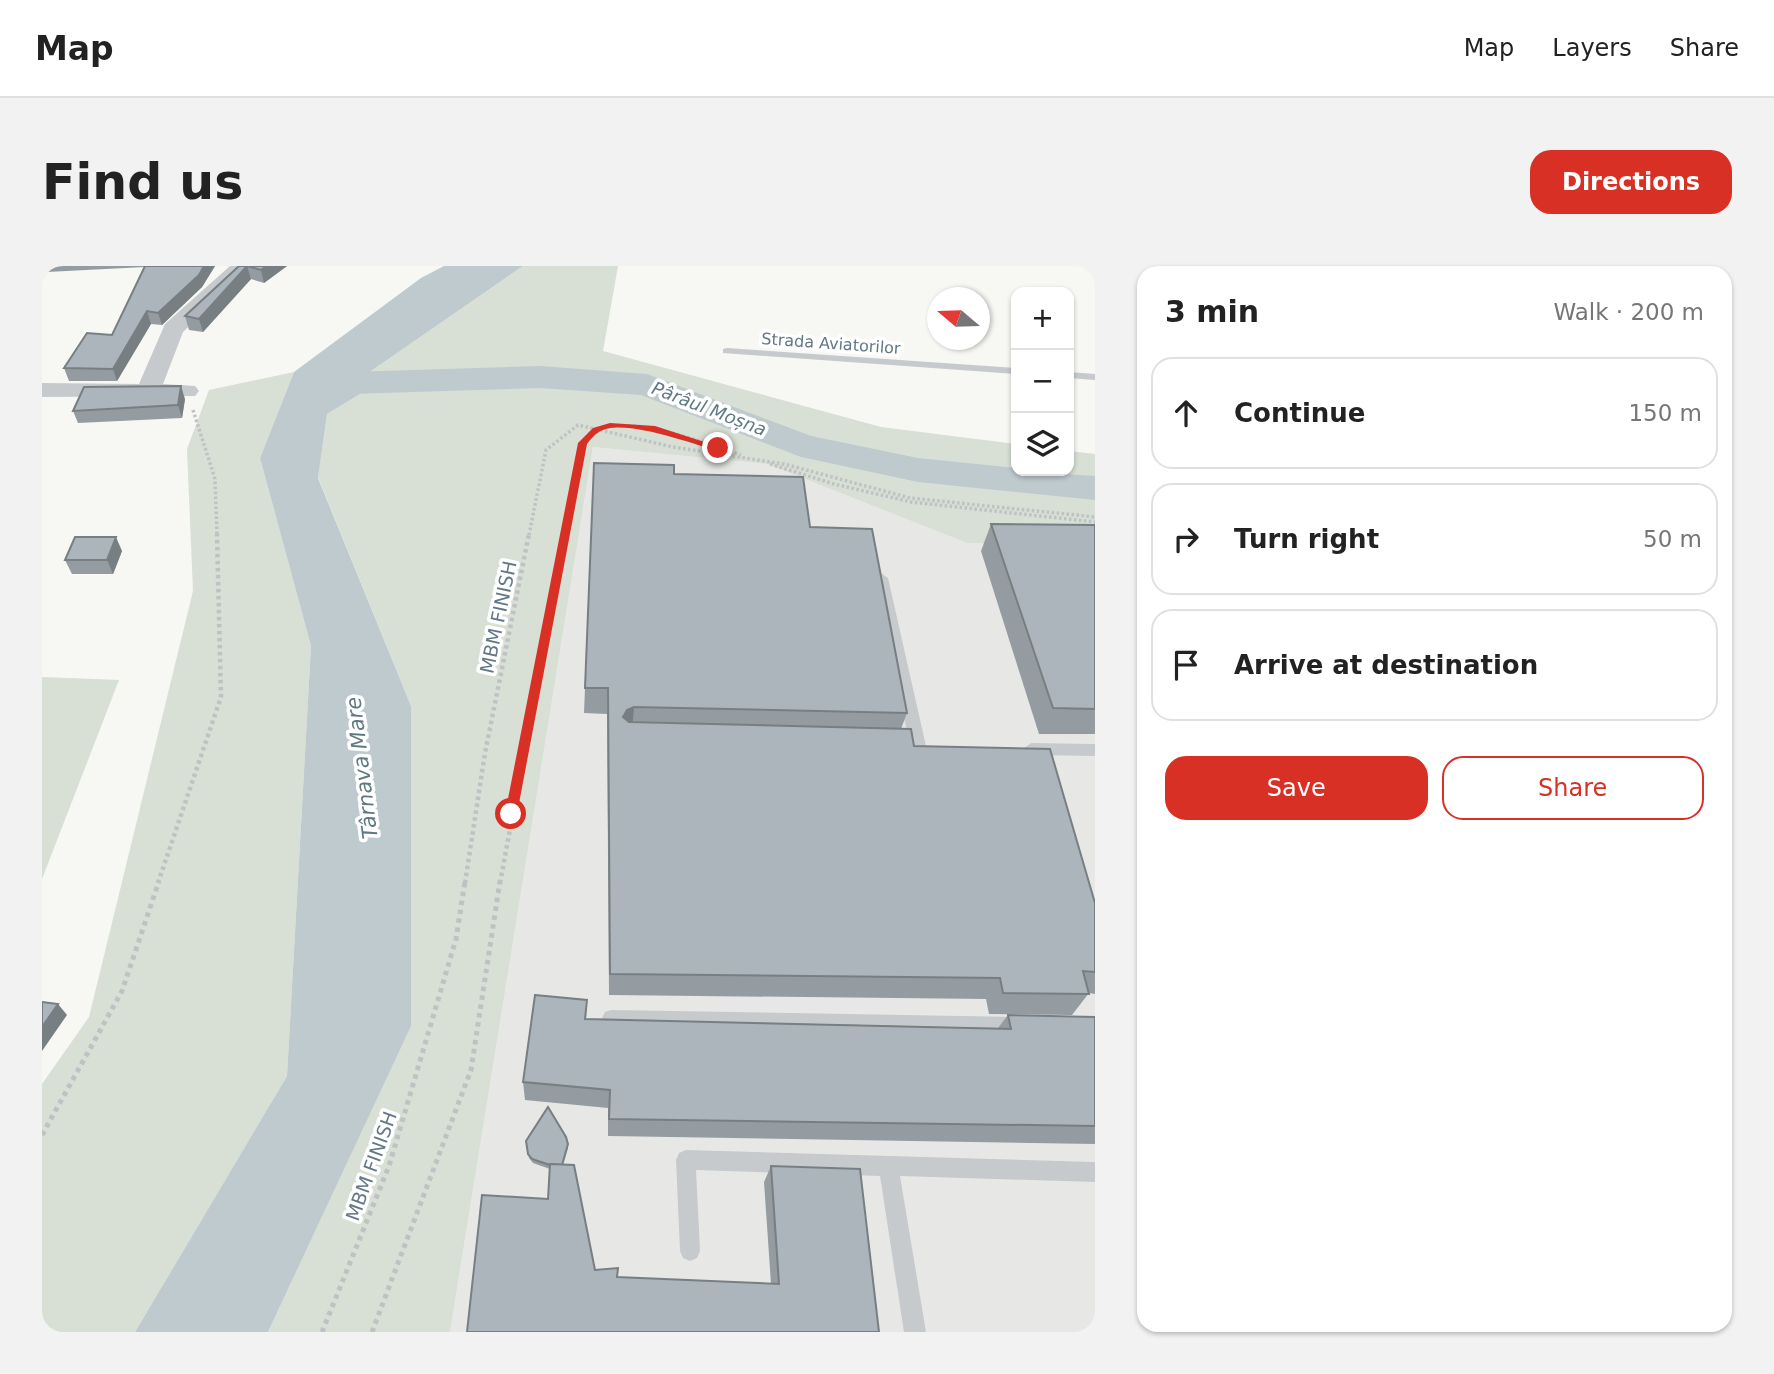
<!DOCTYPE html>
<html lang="en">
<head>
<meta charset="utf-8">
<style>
  :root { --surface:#fff; --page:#f2f2f2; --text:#222; --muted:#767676; --line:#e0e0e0; --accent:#d93025 }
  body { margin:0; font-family:"DejaVu Sans",sans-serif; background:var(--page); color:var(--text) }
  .controls { position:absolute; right:21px; top:21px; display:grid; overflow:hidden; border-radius:14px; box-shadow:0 2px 5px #0004 }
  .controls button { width:63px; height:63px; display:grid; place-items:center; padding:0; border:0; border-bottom:2px solid var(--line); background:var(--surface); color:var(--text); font:35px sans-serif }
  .compass { position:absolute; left:885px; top:21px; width:63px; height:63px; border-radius:50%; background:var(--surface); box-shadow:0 2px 5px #0004; rotate:289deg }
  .stop { position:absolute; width:21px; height:21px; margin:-16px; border:5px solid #d93025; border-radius:50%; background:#fff }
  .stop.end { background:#d93025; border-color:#fff; box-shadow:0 2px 7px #0008 }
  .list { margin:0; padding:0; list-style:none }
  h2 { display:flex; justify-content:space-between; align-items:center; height:91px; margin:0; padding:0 28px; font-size:30px }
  h2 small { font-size:23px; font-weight:400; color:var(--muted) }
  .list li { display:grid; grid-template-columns:46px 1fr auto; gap:21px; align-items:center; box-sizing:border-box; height:112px; margin:0 14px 14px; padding:0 14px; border:2px solid var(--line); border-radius:21px }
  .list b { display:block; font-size:26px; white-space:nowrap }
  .list em { font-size:23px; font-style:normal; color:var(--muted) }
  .actions { display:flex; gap:14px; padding:21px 28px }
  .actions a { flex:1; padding:16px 0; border:2px solid var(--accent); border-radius:21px; text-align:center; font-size:24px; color:var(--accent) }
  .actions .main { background:var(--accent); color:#fff }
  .icon { flex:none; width:38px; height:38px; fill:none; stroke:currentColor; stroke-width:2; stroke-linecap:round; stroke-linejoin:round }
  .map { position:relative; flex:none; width:1053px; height:1066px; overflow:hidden; border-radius:21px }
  header { display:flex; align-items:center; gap:42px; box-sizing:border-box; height:98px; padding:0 35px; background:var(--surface); border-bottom:2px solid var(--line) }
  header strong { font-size:33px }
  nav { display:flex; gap:38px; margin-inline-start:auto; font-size:24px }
  .intro { display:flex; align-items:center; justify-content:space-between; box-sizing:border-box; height:168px; padding:0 42px }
  h1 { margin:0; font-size:49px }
  .button { padding:18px 32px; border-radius:21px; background:var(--accent); color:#fff; font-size:24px; font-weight:700 }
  main { display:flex; gap:42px; padding:0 42px }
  aside { flex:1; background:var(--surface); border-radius:21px; box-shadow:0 2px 5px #0004 }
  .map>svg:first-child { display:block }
  .built { fill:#e7e8e6 }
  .green { fill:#d8dfd4 }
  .water { fill:#bfcacf }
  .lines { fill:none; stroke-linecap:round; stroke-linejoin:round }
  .river { fill:#bfcacf; fill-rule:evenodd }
  .path-far2 { stroke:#bfc2c4; stroke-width:3.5; stroke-dasharray:2.5 2.5; stroke-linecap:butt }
  .path-far1 { stroke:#bfc2c4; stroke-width:4.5; stroke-dasharray:3.5 3.5; stroke-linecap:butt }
  .path { stroke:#bfc2c4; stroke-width:5; stroke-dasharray:4.5 4.5; stroke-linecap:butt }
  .service { fill:#c6cacd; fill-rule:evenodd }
  .minor { fill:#c6cacd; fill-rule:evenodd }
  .wall { fill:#949ca1 }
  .shaded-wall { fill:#787f83 }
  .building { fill:#acb5bb; stroke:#787f83; stroke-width:2 }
  .route { fill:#d93025 }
  .labels { text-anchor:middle; stroke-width:7; stroke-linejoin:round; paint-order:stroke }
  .far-street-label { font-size:16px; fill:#637787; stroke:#fff }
  .far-water-label { font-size:18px; font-style:italic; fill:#5f7983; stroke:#fff }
  .street-label { font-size:19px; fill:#637787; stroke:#fff }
  .water-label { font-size:21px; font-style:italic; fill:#5f7983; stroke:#fff }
</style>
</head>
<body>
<header>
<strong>Map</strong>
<nav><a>Map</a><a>Layers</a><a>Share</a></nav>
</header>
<div class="intro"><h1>Find us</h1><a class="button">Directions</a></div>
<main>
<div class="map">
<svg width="1053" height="1066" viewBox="0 0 1053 1066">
  <rect width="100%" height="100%" fill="#f7f7f3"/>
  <!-- built -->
  <polygon class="built" points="551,181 725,198 925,277 1053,279 1053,1066 408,1066"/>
  <!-- green -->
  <g class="green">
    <polygon points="481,0 576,0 561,85 839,161 974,178 974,205 1027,205 1027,185 1053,188 1053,279 925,277 725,198 551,181 408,1066 226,1066 369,759 369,440 276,211 285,148 323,125 329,105"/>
    <polygon points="252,106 218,192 269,380 245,810 93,1066 0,1066 0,818 47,751 151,325 145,183 167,124"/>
    <polygon points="0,411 77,414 0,613"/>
  </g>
  <!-- water -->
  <polygon class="water" points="402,0 481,0 329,105 323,125 285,148 276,212 369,440 369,760 226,1066 93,1066 245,810 269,380 218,192 252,106 379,12"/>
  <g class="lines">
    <!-- river -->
    <polygon class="river" points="498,100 605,108 769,170 876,192 974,202 974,205 1053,210 1053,234 876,216 759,191 599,129 498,122 276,129 263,126 258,118 263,110 276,107"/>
    <!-- path-far2 -->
    <g class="path-far2">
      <polyline points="151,144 173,213 175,269"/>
      <polyline points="728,198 792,218 869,236 1053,256"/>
      <polyline points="487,269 504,184 536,159 631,181 742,198 868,232 1053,251"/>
      <path d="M523,269C528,245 532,200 541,178C558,135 668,179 699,189"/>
    </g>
    <!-- path-far1 -->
    <g class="path-far1">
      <polyline points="116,617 179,431 175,268"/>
      <polyline points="423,617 443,487 487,268"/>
      <polyline points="458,617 523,268"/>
    </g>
    <!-- path -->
    <g class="path">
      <polyline points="0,869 80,725 117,615"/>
      <polyline points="280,1066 347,900 414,673 423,615"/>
      <polyline points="330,1066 429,804 458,615"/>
    </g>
    <!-- service -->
    <g class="service">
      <polygon points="685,82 974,102 974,108 681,87 681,83"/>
      <polygon points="1027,106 1053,108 1053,114 1027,112"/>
      <polygon points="839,307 846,312 884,480 876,486 868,480 832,312"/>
      <polygon points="989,477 1053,478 1053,490 989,489 981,483"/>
      <polygon points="569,744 981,751 987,753 990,759 987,765 981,767 569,760 563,758 560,752 563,746"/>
      <polygon points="644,884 1053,896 1053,916 858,910 884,1066 862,1066 838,910 654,904 658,985 655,992 648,995 641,992 638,985 634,894 637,887"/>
    </g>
    <!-- minor -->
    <polygon class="minor" points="188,0 210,0 141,66 121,118 153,120 157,125 153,130 0,131 0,117 97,118 123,58"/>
  </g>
  <!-- wall -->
  <g class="wall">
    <polygon points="2,0 173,0 160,21 120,59 109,58 75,115 27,115 22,102 70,69 103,1 5,6"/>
    <polygon points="197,0 245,0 222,17 209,13 161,66 147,64 143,50"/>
    <polygon points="143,133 140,152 36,157 31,145"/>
    <polygon points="632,208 768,261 865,447 859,463 872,480 1053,637 1053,728 1047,727 1030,749 947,748 944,733 567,729 565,448 542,447 543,422"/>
    <polygon points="949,258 1053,259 1053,468 997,468 939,285"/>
    <polygon points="80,285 71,308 30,308 23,294"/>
    <polygon points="545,734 544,753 956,762 966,749 1053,751 1053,878 566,870 566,842 483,834 481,816"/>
    <polygon points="484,875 526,878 526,882 521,899 553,1004 575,1011 729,1018 722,916 729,900 837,1066 425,1066 506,933 508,903 491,897 487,892"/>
  </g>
  <!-- shaded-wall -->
  <g class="shaded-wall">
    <polygon points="162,0 173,0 160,21 120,59 116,47"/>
    <polygon points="205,0 209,13 161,66 157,53"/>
    <polygon points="224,0 245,0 222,17 219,4"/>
    <polygon points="105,45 109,58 75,115 71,103"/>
    <polygon points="139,120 143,133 140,152 136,139"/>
    <polygon points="74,271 80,285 71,308 65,294"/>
    <polygon points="592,441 590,466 581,451 585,444"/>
    <polygon points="16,738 25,749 0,785 0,761"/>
  </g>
  <!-- building -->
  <g class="building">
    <polygon points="103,0 162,0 157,9 116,47 105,45 71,103 22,102 45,67 70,69"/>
    <polygon points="197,0 205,0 157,53 143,50"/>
    <polygon points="205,0 224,0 219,4"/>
    <polygon points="139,120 136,139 31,145 42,121"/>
    <polygon points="552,197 632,199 632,208 761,211 768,261 830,263 865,447 592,441 585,444 581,451 587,456 869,463 872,480 1008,483 1053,637 1053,706 1041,705 1047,728 961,727 958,712 568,708 566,422 543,422"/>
    <polygon points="949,258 1053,259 1053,443 1011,442"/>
    <polygon points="33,271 74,271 65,294 23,294"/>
    <polygon points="493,729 545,734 543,753 969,763 966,749 1053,751 1053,860 567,853 568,824 481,816"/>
    <polygon points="0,736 16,738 0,761"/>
    <polygon points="506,841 524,871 526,878 520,899 508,898 508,899 490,893 486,888 484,875"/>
    <polygon points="508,898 532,899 553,1004 576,1002 575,1011 737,1018 729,900 818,903 837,1066 425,1066 440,929 506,933"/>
  </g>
  <!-- route -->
  <path class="route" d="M568,157L613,160L681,182L676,185C650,178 580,151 557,166C552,169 548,174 545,178L475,548L469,553L463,548L536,177L551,162Z"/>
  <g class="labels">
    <!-- far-street labels -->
    <g class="far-street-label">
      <text transform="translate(789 77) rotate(4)" y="6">Strada Aviatorilor</text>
    </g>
    <!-- far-water labels -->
    <g class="far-water-label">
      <text transform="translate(667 143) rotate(21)" y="6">Pârâul Moșna</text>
    </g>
    <!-- street labels -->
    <g class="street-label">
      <text transform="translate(456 351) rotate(-78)" y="7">MBM FINISH</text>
      <text transform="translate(329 900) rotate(-70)" y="7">MBM FINISH</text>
    </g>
    <!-- water labels -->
    <g class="water-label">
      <text transform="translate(320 502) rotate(-97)" y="7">Târnava Mare</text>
    </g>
  </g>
</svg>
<div class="controls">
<button>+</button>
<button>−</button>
<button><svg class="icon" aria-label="layers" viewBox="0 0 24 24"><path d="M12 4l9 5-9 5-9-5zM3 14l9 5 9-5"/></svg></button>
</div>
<svg class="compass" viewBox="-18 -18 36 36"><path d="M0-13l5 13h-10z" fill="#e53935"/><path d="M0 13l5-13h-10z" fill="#767676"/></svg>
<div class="stop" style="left:469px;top:548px"></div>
<div class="stop end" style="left:676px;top:182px"></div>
</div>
<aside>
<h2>3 min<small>Walk · 200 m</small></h2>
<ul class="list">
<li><svg class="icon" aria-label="ahead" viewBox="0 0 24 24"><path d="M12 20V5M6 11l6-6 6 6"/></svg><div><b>Continue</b></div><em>150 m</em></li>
<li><svg class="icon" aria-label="right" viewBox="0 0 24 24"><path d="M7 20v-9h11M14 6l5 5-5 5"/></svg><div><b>Turn right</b></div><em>50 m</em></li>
<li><svg class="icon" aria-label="arrive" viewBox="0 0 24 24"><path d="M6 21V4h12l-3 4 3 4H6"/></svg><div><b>Arrive at destination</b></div></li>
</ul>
<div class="actions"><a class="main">Save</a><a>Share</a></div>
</aside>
</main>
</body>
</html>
